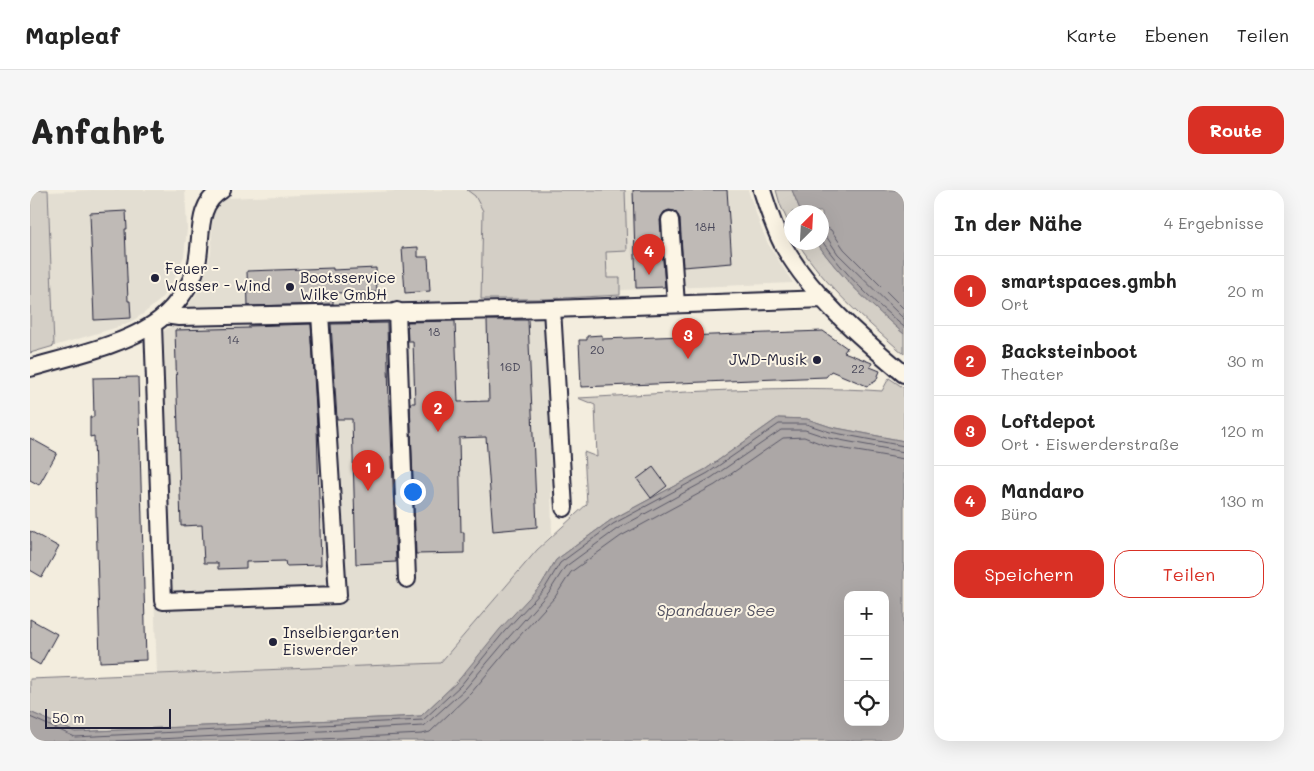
<!DOCTYPE html>
<html lang="de">
<head>
<meta charset="utf-8">
<style>
  :root { --surface:#fff; --page:#f6f6f6; --text:#222; --muted:#767676; --line:#e0e0e0; --accent:#d93025 }
  body { margin:0; font-family:Mali,sans-serif; background:var(--page); color:var(--text) }
  .controls { position:absolute; right:15px; bottom:15px; display:grid; overflow:hidden; border-radius:10px; box-shadow:0 5px 20px #0002 }
  .controls button { width:45px; height:45px; display:grid; place-items:center; padding:0; border:0; border-bottom:1px solid var(--line); background:var(--surface); color:var(--text); font:25px sans-serif }
  .compass { position:absolute; left:754px; top:15px; width:45px; height:45px; border-radius:50%; background:var(--surface); box-shadow:0 5px 20px #0002; rotate:24deg }
  .scale { position:absolute; left:15px; bottom:12px; width:126px; box-sizing:border-box; padding-left:5px; border:2px solid #22223b; border-top:0; font-size:14px; line-height:18px; white-space:nowrap; color:#22223b; -webkit-text-stroke:4px #fcf5e5; paint-order:stroke }
  .you { position:absolute; left:382px; top:301px; width:18px; height:18px; margin:-12px; border:4px solid #fff; border-radius:50%; background:#1a73e8; box-shadow:0 0 0 8px #1a73e833 }
  .badge { display:grid; place-items:center; width:32px; height:32px; border-radius:50%; background:var(--accent); color:#fff; font-size:16px; font-weight:700 }
  .pin { position:absolute; translate:-50% -41px; filter:drop-shadow(0 1px 2px #0008) }
  .pin::after { content:''; position:absolute; top:26px; width:18px; height:15px; background:inherit; clip-path:polygon(0 0,100% 0,50% 100%) }
  .list { margin:0; padding:0; list-style:none }
  h2 { display:flex; justify-content:space-between; align-items:center; height:65px; margin:0; padding:0 20px; font-size:21px }
  h2 small { font-size:16px; font-weight:400; color:var(--muted) }
  .list li { display:grid; grid-template-columns:32px 1fr auto; gap:15px; align-items:center; box-sizing:border-box; height:70px; padding:0 20px; border-top:1px solid var(--line) }
  .list b { display:block; font-size:19px; white-space:nowrap }
  .list p { margin:0; font-size:16px; white-space:nowrap; color:var(--muted) }
  .list em { font-size:16px; font-style:normal; color:var(--muted) }
  .actions { display:flex; gap:10px; padding:15px 20px }
  .actions a { flex:1; padding:11px 0; border:1px solid var(--accent); border-radius:15px; text-align:center; font-size:18px; color:var(--accent) }
  .actions .main { background:var(--accent); color:#fff }
  .icon { flex:none; width:28px; height:28px; fill:none; stroke:currentColor; stroke-width:2; stroke-linecap:round; stroke-linejoin:round }
  .map { position:relative; flex:none; width:874px; height:551px; overflow:hidden; border-radius:15px }
  header { display:flex; align-items:center; gap:30px; box-sizing:border-box; height:70px; padding:0 25px; background:var(--surface); border-bottom:1px solid var(--line) }
  header strong { font-size:24px }
  nav { display:flex; gap:28px; margin-inline-start:auto; font-size:18px }
  .intro { display:flex; align-items:center; justify-content:space-between; box-sizing:border-box; height:120px; padding:0 30px }
  h1 { margin:0; font-size:35px }
  .button { padding:12px 22px; border-radius:15px; background:var(--accent); color:#fff; font-size:18px; font-weight:700 }
  main { display:flex; gap:30px; padding:0 30px }
  aside { flex:1; background:var(--surface); border-radius:15px; box-shadow:0 5px 20px #0002 }
  .map>svg:first-child { display:block }
  .built { fill:#e3ded2 }
  .green { fill:#d4cfc6; stroke:#7b7880 }
  .water { fill:#aca7a6; stroke:#75727b; fill-rule:evenodd }
  .lines { fill:none; stroke-linecap:round; stroke-linejoin:round }
  .shore { stroke:#595766; stroke-width:1 }
  .building { fill:#bfbab6; stroke:#22223b }
  .minor-casing { stroke:#22223b; stroke-width:20 }
  .minor { stroke:#fcf5e5; stroke-width:16 }
  .poi-dot { fill:#22223b; stroke:#fcf5e5; stroke-width:2 }
  .labels { text-anchor:middle; stroke-width:4; stroke-linejoin:round; paint-order:stroke }
  .number-label { font-size:12px; fill:#49485a }
  .poi-label { font-size:15px; fill:#22223b; stroke:#fcf5e5; text-anchor:start }
  .water-label { font-size:16px; font-style:italic; fill:#525160; stroke:#fcf5e5 }
</style>
</head>
<body>
<header>
<strong>Mapleaf</strong>
<nav><a>Karte</a><a>Ebenen</a><a>Teilen</a></nav>
</header>
<div class="intro"><h1>Anfahrt</h1><a class="button">Route</a></div>
<main>
<div class="map">
<svg width="874" height="551" viewBox="0 0 874 551">
  <rect width="100%" height="100%" fill="#f3edde"/>
  <filter id="ink" filterUnits="userSpaceOnUse"><feTurbulence type="fractalNoise" baseFrequency=".02" numOctaves="2"/><feDisplacementMap in="SourceGraphic" scale="10" xChannelSelector="R" yChannelSelector="G"/><feConvolveMatrix kernelMatrix="1 2 1 2 8 2 1 2 1" color-interpolation-filters="sRGB"/></filter>
  <g filter="url(#ink)">
    <!-- built -->
    <g class="built">
      <polygon points="63,0 155,0 157,39 154,66 145,88 136,102 129,111 113,124 102,131 88,137 24,156 18,2"/>
      <polygon points="391,0 718,0 730,35 738,54 763,93 517,103 522,344 507,360 410,473 127,484 115,154 124,149 144,133 166,105 176,83 181,62 183,20 187,13 198,8"/>
    </g>
    <!-- green -->
    <g class="green">
      <polygon points="0,0 18,0 24,156 0,163"/>
      <polygon points="437,0 595,0 597,61 576,62 577,88 590,88 590,105 514,109 451,109 453,21 445,6"/>
      <polygon points="746,0 762,0 771,22 762,22 761,39 750,14"/>
      <path d="M768,53H787C810,87 843,117 874,144V164C836,131 795,96 768,53Z"/>
      <path d="M859,188L874,198V251L801,237L777,229L748,228L676,279L581,330L526,370L511,395L427,492L391,526L45,542L0,522V489L410,473L507,360L557,314L554,262L567,267L565,215L548,208C648,203 754,194 852,201Z"/>
    </g>
    <!-- water -->
    <g class="water">
      <path d="M762,0H874V144C843,117 810,87 787,53L792,52V22H771Z"/>
      <path d="M748,228L777,229L801,237L874,251V551H0V522L45,542L391,526L427,492L470,439L511,395L526,370L581,330L676,279ZM818,405H855V532H818Z"/>
    </g>
    <g class="lines">
      <!-- shore -->
      <g class="shore">
        <polyline points="792,35 801,40 814,59 874,119"/>
        <polyline points="792,42 796,46 808,64 874,129"/>
        <path d="M792,51C813,83 844,112 874,137"/>
        <polyline points="0,527 45,547 393,530 431,495 474,442 515,398 530,373 583,334 678,283 749,234 776,234 800,242 874,256"/>
        <polyline points="87,551 394,536 435,499 479,447 519,402 535,377 587,339 681,288 751,240 775,240 799,248 874,262"/>
        <polyline points="249,551 392,544 400,542 441,503 484,452 525,407 541,382 591,346 685,295 753,248 774,247 797,256 874,269"/>
      </g>
    </g>
    <!-- building -->
    <g class="building">
      <polygon points="603,0 697,0 702,73 653,77 650,29 645,21 639,20 634,22 630,30 635,97 606,98"/>
      <polygon points="96,21 97,39 95,39 98,111 100,111 101,128 64,130 60,23"/>
      <polygon points="388,57 388,67 398,67 400,101 375,103 372,58"/>
      <polygon points="303,78 303,80 346,78 347,102 303,103 303,114 218,116 217,81"/>
      <polygon points="457,130 498,130 507,337 463,341 456,247 429,248 431,342 434,342 434,363 386,364 380,213 385,213 383,151 378,151 377,132 425,131 428,212 459,211"/>
      <polygon points="357,133 359,215 360,215 366,372 326,374 322,229 307,229 301,134"/>
      <polygon points="281,134 287,237 291,375 256,376 255,371 216,372 216,378 188,379 188,373 174,373 172,335 151,336 145,140 219,138 219,136"/>
      <polygon points="793,141 817,158 814,162 842,173 840,177 850,181 846,191 837,196 801,181 796,187 551,197 549,150 557,150 557,146 572,145 572,149"/>
      <polygon points="108,187 116,470 70,472 64,246 60,247 60,227 64,227 63,188"/>
      <polygon points="0,248 27,263 9,295 0,290"/>
      <polygon points="623,277 637,296 621,308 607,289"/>
      <polygon points="0,341 29,357 12,387 0,380"/>
      <polygon points="0,429 27,444 10,475 0,469"/>
    </g>
    <g class="lines">
      <!-- minor casing -->
      <g class="minor-casing">
        <g id="minor">
          <path d="M732,0C738,19 744,39 754,57C783,107 830,147 874,184"/>
          <polyline points="640,30 646,114"/>
          <polyline points="522,119 534,318"/>
          <polyline points="367,121 377,389"/>
          <polyline points="135,125 149,127 522,119 794,109"/>
          <polyline points="123,135 133,411 308,405 290,124"/>
          <path d="M0,178C41,166 102,154 134,126C145,116 157,100 163,86C176,58 161,17 192,0"/>
        </g>
      </g>
      <!-- minor -->
      <use href="#minor" class="minor"/>
    </g>
  </g>
  <!-- markers -->
  <g class="poi-dot">
    <circle cx="125" cy="88" r="5"/>
    <circle cx="260" cy="97" r="5"/>
    <circle cx="787" cy="170" r="5"/>
    <circle cx="243" cy="452" r="5"/>
  </g>
  <g class="labels">
    <!-- number labels -->
    <g class="number-label">
      <text x="675" y="41">18H</text>
      <text x="404" y="146">18</text>
      <text x="203" y="154">14</text>
      <text x="567" y="164">20</text>
      <text x="480" y="181">16D</text>
      <text x="828" y="183">22</text>
    </g>
    <!-- poi labels -->
    <g class="poi-label">
      <text x="135" y="84">Feuer -<tspan x="135" dy="17">Wasser - Wind</tspan></text>
      <text x="270" y="93">Bootsservice<tspan x="270" dy="17">Wilke GmbH</tspan></text>
      <text x="777" y="175" text-anchor="end">JWD-Musik</text>
      <text x="253" y="448">Inselbiergarten<tspan x="253" dy="17">Eiswerder</tspan></text>
    </g>
    <!-- water labels -->
    <g class="water-label">
      <text x="686" y="426">Spandauer See</text>
    </g>
  </g>
</svg>
<div class="controls">
<button>+</button>
<button>−</button>
<button><svg class="icon" aria-label="locate" viewBox="0 0 24 24"><circle cx="12" cy="12" r="6"/><path d="M12 2v4M12 18v4M2 12h4M18 12h4"/></svg></button>
</div>
<svg class="compass" viewBox="-18 -18 36 36"><path d="M0-13l5 13h-10z" fill="#e53935"/><path d="M0 13l5-13h-10z" fill="#767676"/></svg>
<div class="scale">50 m</div>
<div class="you"></div>
<div class="pin badge" style="left:338px;top:301px">1</div>
<div class="pin badge" style="left:408px;top:242px">2</div>
<div class="pin badge" style="left:658px;top:169px">3</div>
<div class="pin badge" style="left:619px;top:85px">4</div>
</div>
<aside>
<h2>In der Nähe<small>4 Ergebnisse</small></h2>
<ul class="list">
<li><span class="badge">1</span><div><b>smartspaces.gmbh</b><p>Ort</p></div><em>20 m</em></li>
<li><span class="badge">2</span><div><b>Backsteinboot</b><p>Theater</p></div><em>30 m</em></li>
<li><span class="badge">3</span><div><b>Loftdepot</b><p>Ort · Eiswerderstraße</p></div><em>120 m</em></li>
<li><span class="badge">4</span><div><b>Mandaro</b><p>Büro</p></div><em>130 m</em></li>
</ul>
<div class="actions"><a class="main">Speichern</a><a>Teilen</a></div>
</aside>
</main>
</body>
</html>
